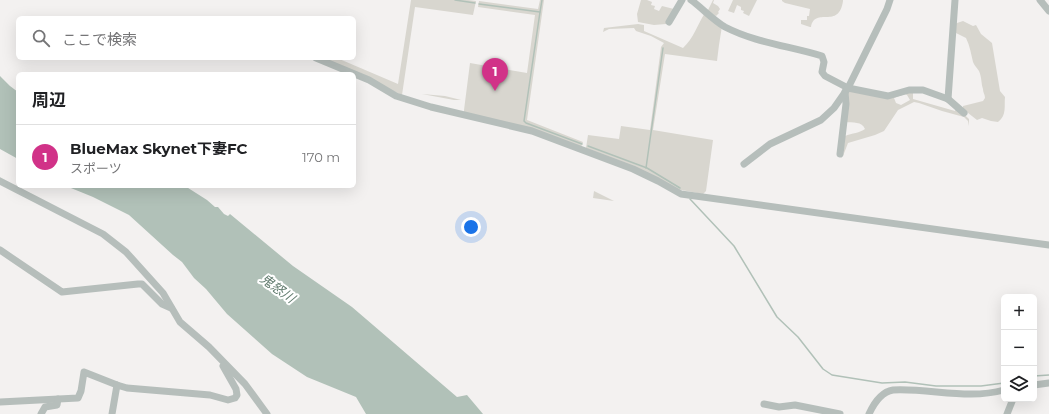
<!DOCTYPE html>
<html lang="ja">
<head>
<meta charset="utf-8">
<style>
  :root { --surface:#fff; --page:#f2f2f2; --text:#202124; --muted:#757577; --line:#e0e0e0; --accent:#d13288 }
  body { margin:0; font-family:Montserrat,"Noto Sans JP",sans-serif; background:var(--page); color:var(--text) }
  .controls { position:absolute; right:12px; bottom:12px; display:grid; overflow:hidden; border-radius:6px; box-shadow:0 4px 16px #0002 }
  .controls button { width:36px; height:36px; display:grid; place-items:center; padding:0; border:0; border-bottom:1px solid var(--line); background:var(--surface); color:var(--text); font:20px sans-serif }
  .you { position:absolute; left:471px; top:227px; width:14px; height:14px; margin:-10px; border:3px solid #fff; border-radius:50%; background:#1a73e8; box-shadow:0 0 0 6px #1a73e833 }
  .badge { display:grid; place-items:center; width:26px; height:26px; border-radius:50%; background:var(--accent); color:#fff; font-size:13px; font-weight:700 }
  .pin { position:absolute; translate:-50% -33px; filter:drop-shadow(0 1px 2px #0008) }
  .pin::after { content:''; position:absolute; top:21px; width:14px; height:12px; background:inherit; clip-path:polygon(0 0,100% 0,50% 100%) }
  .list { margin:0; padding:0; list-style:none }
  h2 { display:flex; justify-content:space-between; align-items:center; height:52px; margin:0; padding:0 16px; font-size:17px }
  h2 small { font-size:13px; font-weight:400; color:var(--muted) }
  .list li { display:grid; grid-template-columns:26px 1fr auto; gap:12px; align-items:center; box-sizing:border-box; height:64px; padding:0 16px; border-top:1px solid var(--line) }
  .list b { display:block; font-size:15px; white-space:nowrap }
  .list p { margin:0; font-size:13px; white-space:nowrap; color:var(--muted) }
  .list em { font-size:13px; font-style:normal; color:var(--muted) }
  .icon { flex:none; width:22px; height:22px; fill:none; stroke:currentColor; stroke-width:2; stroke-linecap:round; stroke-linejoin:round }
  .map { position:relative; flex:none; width:1049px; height:414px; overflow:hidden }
  .search { position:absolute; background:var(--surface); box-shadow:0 4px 16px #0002; left:16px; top:16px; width:340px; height:44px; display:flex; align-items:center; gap:10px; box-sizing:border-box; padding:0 14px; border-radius:6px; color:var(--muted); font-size:15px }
  .panel { position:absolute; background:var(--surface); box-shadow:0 4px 16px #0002; left:16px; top:72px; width:340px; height:116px; border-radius:6px }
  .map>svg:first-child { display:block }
  .green { fill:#d8d6cf; fill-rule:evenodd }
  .water { fill:#b1c1b8 }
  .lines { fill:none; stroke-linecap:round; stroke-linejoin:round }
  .stream { stroke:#b1c1b8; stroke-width:1.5 }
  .minor { stroke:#b6bebb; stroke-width:7 }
  .labels { text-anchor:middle; stroke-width:4; stroke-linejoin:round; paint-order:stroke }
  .water-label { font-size:13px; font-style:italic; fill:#617b6e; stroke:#fff }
</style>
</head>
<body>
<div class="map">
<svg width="1049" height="414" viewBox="0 0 1049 414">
  <rect width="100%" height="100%" fill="#f3f1f0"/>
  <!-- green -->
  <g class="green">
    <polygon points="411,0 468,0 476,1 473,15 415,7 402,95 322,58 337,58 398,84"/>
    <polygon points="540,0 544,0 527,120 583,142 581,147 464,112 464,110 470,63 527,73 535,15 478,7 479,1 538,9"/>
    <polygon points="641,0 647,0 652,2 651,5 655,6 654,9 659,11 662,6 674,9 666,24 654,25 638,22 637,14"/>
    <polygon points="713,0 714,0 713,3 718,6 720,9 718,12 719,13 716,16 707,12"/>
    <polygon points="733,0 757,0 749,16 743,13 744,11 741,10 741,7 737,5 734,13 728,11"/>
    <path d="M782,0H843V1C839,30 815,6 811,27H810L801,24V20H807V16H809L810,9L785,3L782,1Z"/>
    <path d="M705,13L722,26L719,45L717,61L665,54L653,130L713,140L706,191L703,194L676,189L586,148L588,135L619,139L621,126L650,130L660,55L661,47L664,43L651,36L636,31L634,28L609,29L603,32L604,28L638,24L644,25V31L683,48C694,38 697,25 705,13Z"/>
    <path d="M963,21L973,26L976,25L981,34L992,43L1000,91L1005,97C1004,106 1007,115 998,122L991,121L982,118L977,120L963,109V106L983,101L985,98C985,94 983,93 983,89C981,83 982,78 979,71C977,68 974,65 973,62C971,54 970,46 966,38L956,33L954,24Z"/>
    <path d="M849,91L878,96L913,92V99L955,111L956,107L969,119V126L968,121L964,117L942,111L919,103L914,102L898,110L884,131L875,135L848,143L843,156L845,136C852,133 860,133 865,129C862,121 853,123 845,122L847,95ZM905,94L907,95L910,100L901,105L896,103L894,98Z"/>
    <polygon points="422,94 445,96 461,100 454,100"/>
    <polygon points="594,191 614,201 593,198"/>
  </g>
  <!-- water -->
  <g class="water">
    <polygon points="0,76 10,86 18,92 18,159 0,149"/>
    <polygon points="66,186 185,186 207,200 215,207 218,207 224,214 228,216 230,214 293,266 352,307 457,397 467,395 483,414 366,414 356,397 307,377 272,354 227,314 206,289 194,278 182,262 173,255 129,215 93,197"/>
  </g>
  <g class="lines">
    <!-- stream -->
    <g class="stream">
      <polyline points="455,0 475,3"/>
      <polyline points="479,4 540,12 524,121 526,123 582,144"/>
      <polyline points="540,12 542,0"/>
      <polyline points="588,146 647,168 680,188"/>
      <polyline points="646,168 663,48"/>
      <polyline points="690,199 734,246 777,317 798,337 823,369 832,375 882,383 905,382 936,386 981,386 1004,383"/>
      <polyline points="1034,376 1049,375"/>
    </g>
    <!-- minor -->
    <g class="minor">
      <path d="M691,0C702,8 713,20 725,27C756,43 790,46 822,56L824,62L822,72L825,76L848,88L888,96L909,90H923L948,99L964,113"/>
      <polyline points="1040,0 1049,11"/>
      <polyline points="669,22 682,0"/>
      <polyline points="316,58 369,80 396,96 431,107 532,131 633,169 658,181 681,194 1049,245"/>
      <polyline points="948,99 955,0"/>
      <polyline points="840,154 846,104 845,92"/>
      <polyline points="744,164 770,144 821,120 834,108 848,88 887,9 890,0"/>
      <polyline points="0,181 103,234 126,252 163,293 180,322 209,347 245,384 267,414"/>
      <polyline points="0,250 62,292 138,284 142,284 162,304 171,308"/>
      <polyline points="1034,385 1049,383"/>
      <polyline points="0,402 78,398 81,391 84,372 117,385"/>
      <polyline points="764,404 779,407 795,405 840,414"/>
      <polyline points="41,414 45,407 57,405 58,399"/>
      <polyline points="112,414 117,385 127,388 210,395 228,400 235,398 237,395 236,389 223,366"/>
      <path d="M869,414C874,403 881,392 893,390C930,388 968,400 1004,390"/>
      <polyline points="1007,414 1013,399"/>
    </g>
  </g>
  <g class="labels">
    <!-- water labels -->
    <g class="water-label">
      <text transform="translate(278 288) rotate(36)" y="5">鬼怒川</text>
    </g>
  </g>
</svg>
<div class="controls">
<button>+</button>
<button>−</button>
<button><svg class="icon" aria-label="layers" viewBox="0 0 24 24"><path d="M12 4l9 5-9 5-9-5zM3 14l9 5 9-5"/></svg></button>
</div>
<div class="you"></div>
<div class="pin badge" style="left:495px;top:91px">1</div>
<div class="search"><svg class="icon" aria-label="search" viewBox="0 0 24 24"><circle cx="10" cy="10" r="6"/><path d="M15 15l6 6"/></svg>ここで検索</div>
<section class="panel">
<h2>周辺<small></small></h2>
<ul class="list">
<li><span class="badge">1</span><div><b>BlueMax Skynet下妻FC</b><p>スポーツ</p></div><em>170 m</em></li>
</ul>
</section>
</div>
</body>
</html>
